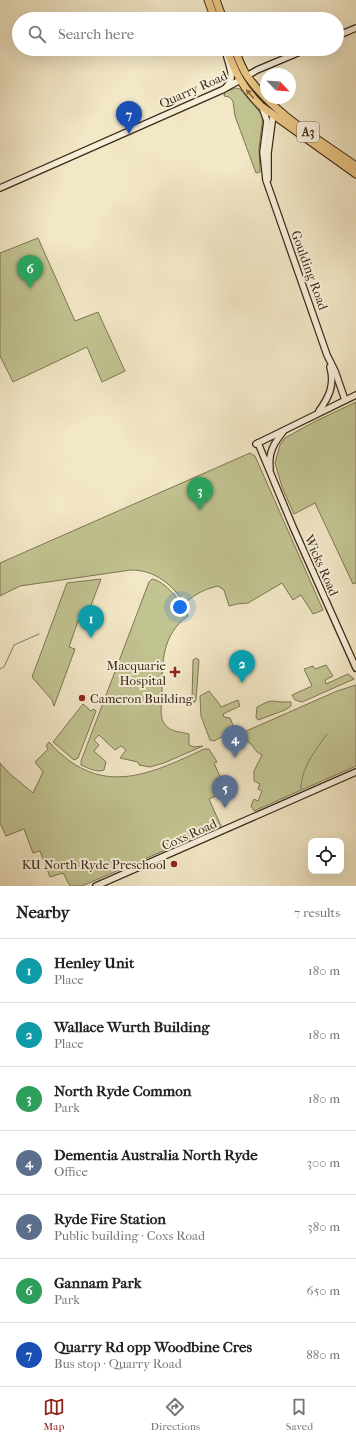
<!DOCTYPE html>
<html lang="en">
<head>
<meta charset="utf-8">
<style>
  :root { --surface:#fff; --page:#f2f2f2; --text:#222; --muted:#767676; --line:#e0e0e0; --accent:#8f2418 }
  body { margin:0; font-family:"IM FELL French Canon",serif; background:var(--page); color:var(--text) }
  .controls { position:absolute; right:12px; bottom:12px; display:grid; overflow:hidden; border-radius:8px; box-shadow:0 4px 16px #0002 }
  .controls button { width:36px; height:36px; display:grid; place-items:center; padding:0; border:0; border-bottom:1px solid var(--line); background:var(--surface); color:var(--text); font:20px sans-serif }
  .compass { position:absolute; left:260px; top:68px; width:36px; height:36px; border-radius:50%; background:var(--surface); box-shadow:0 4px 16px #0002; rotate:115deg }
  .you { position:absolute; left:180px; top:607px; width:14px; height:14px; margin:-10px; border:3px solid #fff; border-radius:50%; background:#1a73e8; box-shadow:0 0 0 6px #1a73e833 }
  .badge { display:grid; place-items:center; width:26px; height:26px; border-radius:50%; background:var(--accent); color:#fff; font-size:13px; font-weight:700 }
  .pin { position:absolute; translate:-50% -33px; filter:drop-shadow(0 1px 2px #0008) }
  .pin::after { content:''; position:absolute; top:21px; width:14px; height:12px; background:inherit; clip-path:polygon(0 0,100% 0,50% 100%) }
  .list { margin:0; padding:0; list-style:none }
  h2 { display:flex; justify-content:space-between; align-items:center; height:52px; margin:0; padding:0 16px; font-size:17px }
  h2 small { font-size:13px; font-weight:400; color:var(--muted) }
  .list li { display:grid; grid-template-columns:26px 1fr auto; gap:12px; align-items:center; box-sizing:border-box; height:64px; padding:0 16px; border-top:1px solid var(--line) }
  .list b { display:block; font-size:15px; white-space:nowrap }
  .list p { margin:0; font-size:13px; white-space:nowrap; color:var(--muted) }
  .list em { font-size:13px; font-style:normal; color:var(--muted) }
  .icon { flex:none; width:22px; height:22px; fill:none; stroke:currentColor; stroke-width:2; stroke-linecap:round; stroke-linejoin:round }
  .map { position:relative; flex:none; width:356px; height:886px; overflow:hidden }
  .search { position:absolute; background:var(--surface); box-shadow:0 4px 16px #0002; left:12px; right:12px; top:12px; height:44px; display:flex; align-items:center; gap:10px; box-sizing:border-box; padding:0 14px; border-radius:22px; color:var(--muted); font-size:15px }
  .sheet { height:500px; background:var(--surface) }
  nav { display:flex; justify-content:space-around; align-items:center; box-sizing:border-box; height:56px; border-top:1px solid var(--line); background:var(--surface); font-size:11px; color:var(--muted) }
  nav a { display:grid; justify-items:center; gap:2px }
  nav .on { color:var(--accent) }
  .map>svg:first-child { display:block }
  .green { fill:#c1c391; stroke:#7e7655 }
  .lines { fill:none; stroke-linecap:round; stroke-linejoin:round }
  .stream { stroke:#748475; stroke-width:1 }
  .secondary-casing { stroke:#3a2919; stroke-width:8 }
  .highway-casing { stroke:#3a2919; stroke-width:9 }
  .secondary { stroke:#f7efda; stroke-width:5.5 }
  .highway { stroke:#e9c483; stroke-width:7 }
  .oneway { fill:#896f49 }
  .poi-dot { fill:#8f2418; stroke:#f7efda; stroke-width:1.5 }
  .labels { text-anchor:middle; stroke-width:4; stroke-linejoin:round; paint-order:stroke }
  .shield { fill:#f7efda; stroke:#736453; stroke-width:1 }
  .shield-label { font-size:12px; font-weight:bold; fill:#3a2919 }
  .street-label { font-size:13px; fill:#3a2919; stroke:#f7efda }
  .poi-label { font-size:13px; fill:#3a2919; stroke:#f7efda; text-anchor:end }
</style>
</head>
<body>
<div class="map">
<svg width="356" height="886" viewBox="0 0 356 886">
  <rect width="100%" height="100%" fill="#f2e7c6"/>
  <filter id="stains"><feTurbulence type="fractalNoise" baseFrequency=".005" numOctaves="4"/><feColorMatrix values="0 0 0 0 .2 0 0 0 0 .09 0 0 0 0 .02 0 0 0 .5 -.17"/></filter>
  <radialGradient id="worn" r=".72"><stop offset=".6" stop-color="#630" stop-opacity="0"/><stop offset="1" stop-color="#630" stop-opacity=".3"/></radialGradient>
  <!-- green -->
  <g class="green">
    <polygon points="236,88 240,89 263,116 259,148 260,172 256,173 235,116 233,101 229,97 224,96 225,92"/>
    <polygon points="38,238 75,321 98,312 125,371 102,382 87,347 13,382 0,356 0,253"/>
    <polygon points="356,402 356,583 353,584 315,503 294,514 282,487 275,463 280,445 285,438 312,423"/>
    <path d="M250,453L255,456L323,610L313,614L301,595L293,600L282,583L248,603L237,604L229,606L224,590L218,586C205,589 195,594 185,603C171,584 155,570 131,570L20,586L0,596V563Z"/>
    <polygon points="101,579 87,616 78,621 69,647 75,649 54,706 52,700 32,677 67,583"/>
    <path d="M152,579C164,580 185,605 188,616C162,634 162,663 162,691C162,701 160,710 162,719C167,732 177,731 189,734V745L194,747L203,746L164,763L150,767L139,765L138,762L120,758L126,750L121,746L115,750L99,735L94,740L99,745L94,751L106,762L104,770C97,773 88,768 81,765V761L149,582Z"/>
    <polygon points="196,658 199,660 196,700 194,703 192,700 193,660"/>
    <polygon points="326,665 333,676 325,680 326,684 348,674 354,679 302,702 295,700 292,695 312,686 304,669 313,666 315,669"/>
    <polygon points="356,685 356,766 254,811 251,806 254,799 258,801 262,791 258,789 260,784 254,781 254,771 262,755 257,752 250,743 235,736 337,691"/>
    <polygon points="209,691 218,702 221,707 238,700 240,706 223,714 224,717 230,718 235,730 214,741 210,740 201,716 200,696"/>
    <polygon points="272,701 281,702 291,702 291,706 285,710 258,720 256,717 257,707 267,702"/>
    <polygon points="83,704 91,711 94,709 96,711 78,758 74,760 53,742"/>
    <path d="M49,742C99,798 147,776 204,749H209L217,762L214,763L226,790L228,789V790L209,799L221,826L82,886H70L63,873L50,877L40,851L33,853L24,829L6,836L0,823V763L9,773L33,793L43,772L35,762L48,749L46,746Z"/>
  </g>
  <g class="lines">
    <!-- stream -->
    <g class="stream">
      <polyline points="0,669 4,667 14,645 39,634"/>
      <path d="M301,789C301,768 315,751 327,734"/>
    </g>
    <!-- secondary casing -->
    <g class="secondary-casing">
      <g id="secondary">
        <polyline points="337,36 356,28"/>
        <path d="M226,53C228,64 236,78 227,86"/>
        <polyline points="247,76 257,70 307,49"/>
        <polyline points="262,107 267,121 263,152 266,180 327,355 335,371 345,400"/>
        <polyline points="268,179 268,153 273,115"/>
        <polyline points="0,188 222,90 240,80"/>
        <path d="M319,411C329,397 335,385 330,367"/>
        <polyline points="258,443 293,527 356,668"/>
        <polyline points="256,444 356,395"/>
        <path d="M270,468C268,453 274,443 283,432"/>
        <polyline points="96,886 356,772"/>
      </g>
    </g>
    <!-- highway casing -->
    <g class="highway-casing">
      <g id="highway">
        <polyline points="208,0 215,19"/>
        <polyline points="216,0 223,19"/>
        <path d="M227,49C235,73 243,88 261,106L356,174"/>
        <path d="M235,49C238,58 242,69 248,77C275,115 318,139 356,166"/>
      </g>
    </g>
    <!-- secondary -->
    <use href="#secondary" class="secondary"/>
    <!-- highway -->
    <use href="#highway" class="highway"/>
  </g>
  <!-- one-way arrows -->
  <defs><path id="oneway-solid" d="M-6-.8H1V-3.2L6.5 0L1 3.2V.8H-6Z"/></defs>
  <use class="oneway" href="#oneway-solid" transform="translate(250 94) rotate(-130)"/>
  <!-- markers -->
  <g class="poi-dot">
    <path d="M173 666h4v4h4v4h-4v4h-4v-4h-4v-4h4z"/>
    <circle cx="82" cy="698" r="4"/>
    <circle cx="174" cy="864" r="4"/>
  </g>
  <g class="labels">
    <!-- shield labels -->
    <rect class="shield" x="297" y="122" width="22" height="20" rx="3"/>
    <g class="shield-label">
      <text x="308" y="136">A3</text>
    </g>
    <!-- street labels -->
    <g class="street-label">
      <text transform="translate(193 89) rotate(-24)" y="5">Quarry Road</text>
      <text transform="translate(310 270) rotate(70)" y="5">Goulding Road</text>
      <text transform="translate(322 565) rotate(66)" y="5">Wicks Road</text>
      <text transform="translate(189 834) rotate(-24)" y="5">Coxs Road</text>
    </g>
    <!-- poi labels -->
    <g class="poi-label">
      <text x="166" y="670">Macquarie<tspan x="166" dy="15">Hospital</tspan></text>
      <text x="90" y="703" text-anchor="start">Cameron Building</text>
      <text x="166" y="869">KU North Ryde Preschool</text>
    </g>
  </g>
  <rect width="100%" height="100%" filter="url(#stains)"/>
  <rect width="100%" height="100%" fill="url(#worn)"/>
</svg>
<div class="controls">
<button><svg class="icon" aria-label="locate" viewBox="0 0 24 24"><circle cx="12" cy="12" r="6"/><path d="M12 2v4M12 18v4M2 12h4M18 12h4"/></svg></button>
</div>
<svg class="compass" viewBox="-18 -18 36 36"><path d="M0-13l5 13h-10z" fill="#e53935"/><path d="M0 13l5-13h-10z" fill="#767676"/></svg>
<div class="you"></div>
<div class="pin badge" style="left:91px;top:638px;background:#0f9aa8">1</div>
<div class="pin badge" style="left:242px;top:683px;background:#0f9aa8">2</div>
<div class="pin badge" style="left:200px;top:510px;background:#2e9e5b">3</div>
<div class="pin badge" style="left:235px;top:758px;background:#5c6f8a">4</div>
<div class="pin badge" style="left:225px;top:808px;background:#5c6f8a">5</div>
<div class="pin badge" style="left:30px;top:288px;background:#2e9e5b">6</div>
<div class="pin badge" style="left:129px;top:134px;background:#1a4fb4">7</div>
<div class="search"><svg class="icon" aria-label="search" viewBox="0 0 24 24"><circle cx="10" cy="10" r="6"/><path d="M15 15l6 6"/></svg>Search here</div>
</div>
<section class="sheet">
<h2>Nearby<small>7 results</small></h2>
<ul class="list">
<li><span class="badge" style="background:#0f9aa8">1</span><div><b>Henley Unit</b><p>Place</p></div><em>180 m</em></li>
<li><span class="badge" style="background:#0f9aa8">2</span><div><b>Wallace Wurth Building</b><p>Place</p></div><em>180 m</em></li>
<li><span class="badge" style="background:#2e9e5b">3</span><div><b>North Ryde Common</b><p>Park</p></div><em>180 m</em></li>
<li><span class="badge" style="background:#5c6f8a">4</span><div><b>Dementia Australia North Ryde</b><p>Office</p></div><em>300 m</em></li>
<li><span class="badge" style="background:#5c6f8a">5</span><div><b>Ryde Fire Station</b><p>Public building · Coxs Road</p></div><em>380 m</em></li>
<li><span class="badge" style="background:#2e9e5b">6</span><div><b>Gannam Park</b><p>Park</p></div><em>650 m</em></li>
<li><span class="badge" style="background:#1a4fb4">7</span><div><b>Quarry Rd opp Woodbine Cres</b><p>Bus stop · Quarry Road</p></div><em>880 m</em></li>
</ul>
</section>
<nav>
<a class="on"><svg class="icon" aria-label="map" viewBox="0 0 24 24"><path d="M3 6l6-2 6 2 6-2v14l-6 2-6-2-6 2zM9 4v14M15 6v14"/></svg>Map</a>
<a><svg class="icon" aria-label="directions" viewBox="0 0 24 24"><path d="M12 3l9 9-9 9-9-9zM9 14v-3h6M13 9l2 2-2 2"/></svg>Directions</a>
<a><svg class="icon" aria-label="saved" viewBox="0 0 24 24"><path d="M7 4h10v16l-5-4-5 4z"/></svg>Saved</a>
</nav>
</body>
</html>
